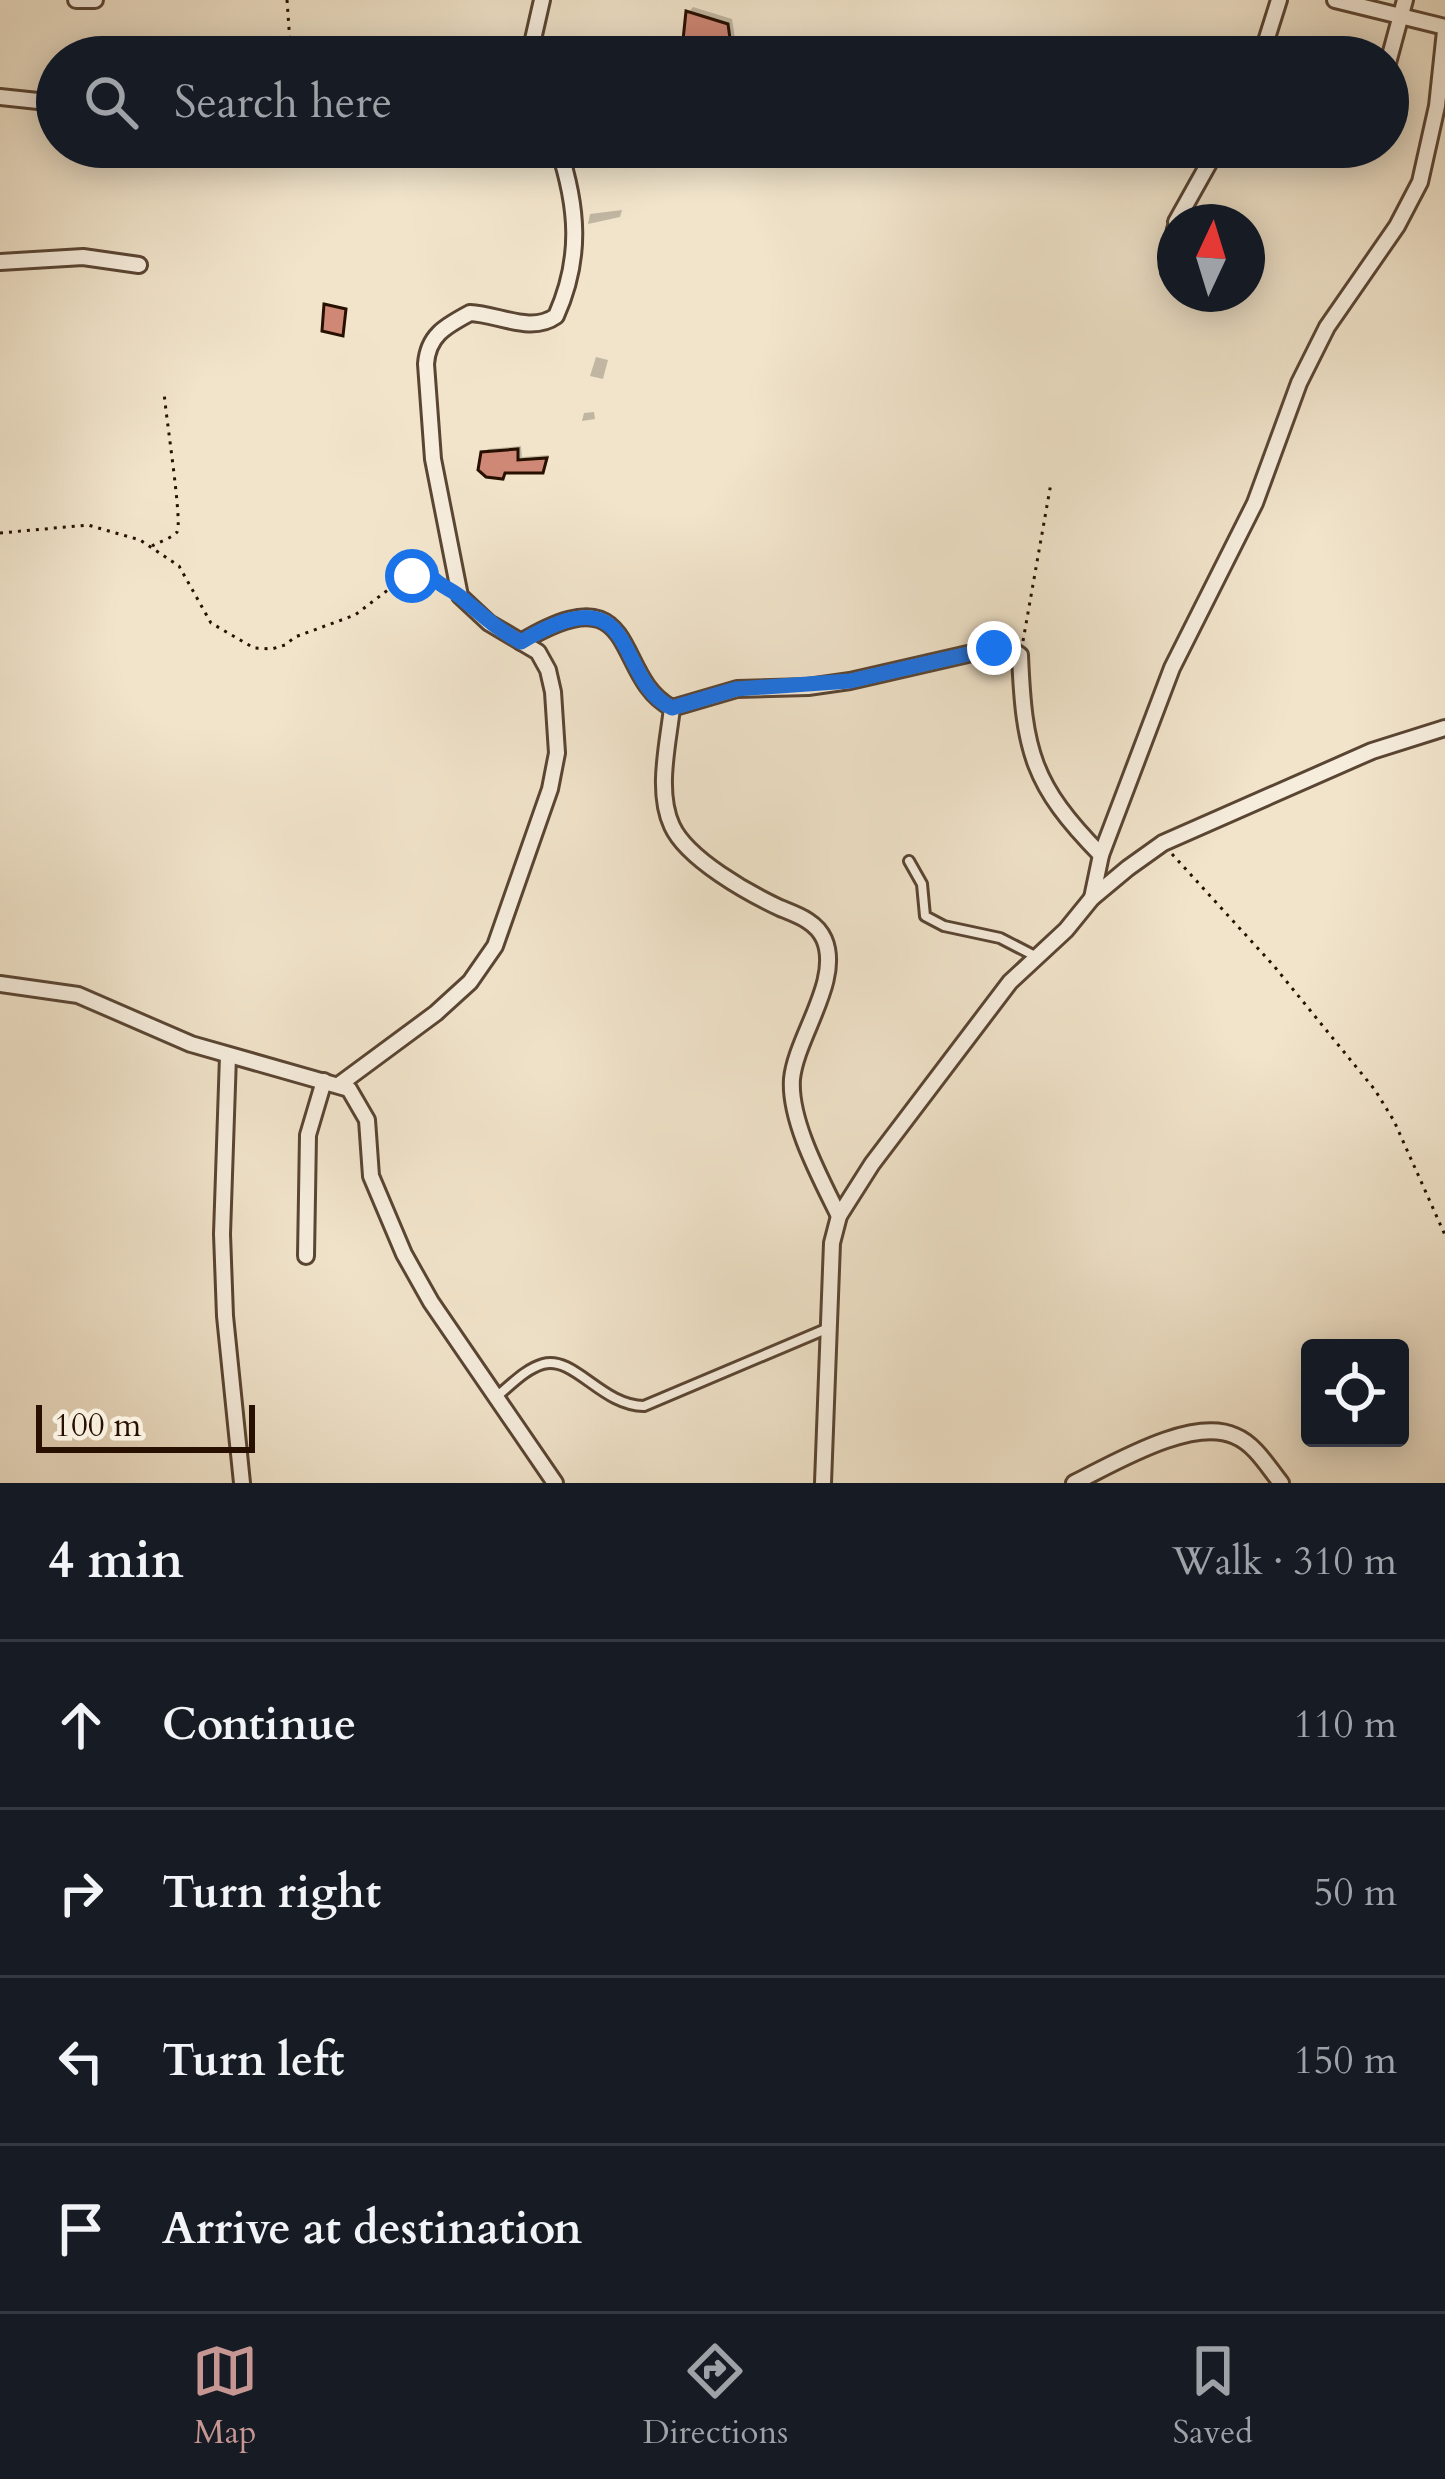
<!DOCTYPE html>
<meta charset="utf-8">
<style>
:root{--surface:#171b24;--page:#20242c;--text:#f1f3f6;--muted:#9ea1a6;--line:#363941;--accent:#c59692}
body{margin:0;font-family:Cardo,serif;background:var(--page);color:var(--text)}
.controls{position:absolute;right:36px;bottom:36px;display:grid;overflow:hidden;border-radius:12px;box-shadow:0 6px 30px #0003}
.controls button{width:108px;height:108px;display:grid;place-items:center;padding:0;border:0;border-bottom:3px solid var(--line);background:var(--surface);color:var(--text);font:60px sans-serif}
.compass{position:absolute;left:1157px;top:204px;width:108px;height:108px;border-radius:50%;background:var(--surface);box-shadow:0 6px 30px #0003;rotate:4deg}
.scale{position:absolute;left:36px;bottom:30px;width:219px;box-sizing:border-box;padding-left:12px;border:6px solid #271000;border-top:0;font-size:33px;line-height:42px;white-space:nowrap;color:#271000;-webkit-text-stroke:9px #f6eddd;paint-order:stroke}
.stop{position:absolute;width:36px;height:36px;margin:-27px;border:9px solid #1a73e8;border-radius:50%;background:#fff}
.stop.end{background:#1a73e8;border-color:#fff;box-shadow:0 3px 12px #0008}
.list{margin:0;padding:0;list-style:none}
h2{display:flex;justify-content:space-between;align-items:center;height:156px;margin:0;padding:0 48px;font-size:51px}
h2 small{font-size:39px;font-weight:400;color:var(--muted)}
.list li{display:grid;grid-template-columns:78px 1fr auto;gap:36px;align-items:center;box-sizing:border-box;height:168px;padding:0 48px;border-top:3px solid var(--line)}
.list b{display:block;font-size:45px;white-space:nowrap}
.list em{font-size:39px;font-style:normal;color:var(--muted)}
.icon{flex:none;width:66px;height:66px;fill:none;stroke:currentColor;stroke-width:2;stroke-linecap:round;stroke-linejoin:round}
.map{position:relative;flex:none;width:1445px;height:1483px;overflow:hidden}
.search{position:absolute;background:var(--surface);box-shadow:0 6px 30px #0003;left:36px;right:36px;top:36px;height:132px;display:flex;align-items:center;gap:30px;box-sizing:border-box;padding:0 42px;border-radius:66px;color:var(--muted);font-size:45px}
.sheet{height:828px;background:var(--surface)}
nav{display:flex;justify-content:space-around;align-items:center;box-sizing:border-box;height:168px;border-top:3px solid var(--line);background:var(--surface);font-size:33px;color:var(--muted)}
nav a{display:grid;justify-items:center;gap:6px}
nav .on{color:var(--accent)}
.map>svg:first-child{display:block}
.shadow{fill:#0003}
.building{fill:#cf8776;stroke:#271000;stroke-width:3}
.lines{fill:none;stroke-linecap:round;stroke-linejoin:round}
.lane-casing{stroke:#5a4533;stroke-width:14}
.street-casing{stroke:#5a4533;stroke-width:20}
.path{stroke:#271000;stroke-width:3;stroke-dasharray:3 6;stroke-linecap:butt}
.lane{stroke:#f6eddd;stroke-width:8}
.street{stroke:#f6eddd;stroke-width:14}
.route{stroke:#1a73e8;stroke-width:15}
</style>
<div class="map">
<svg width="1445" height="1483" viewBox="0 0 1445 1483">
<rect width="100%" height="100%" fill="#f1e4cb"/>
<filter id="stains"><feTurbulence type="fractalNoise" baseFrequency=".00167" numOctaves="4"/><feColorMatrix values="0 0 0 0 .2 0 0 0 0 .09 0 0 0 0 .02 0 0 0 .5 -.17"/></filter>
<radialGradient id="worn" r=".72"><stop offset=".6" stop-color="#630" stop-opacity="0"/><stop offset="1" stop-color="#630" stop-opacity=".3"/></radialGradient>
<g class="shadow">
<polygon points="693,7 732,19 735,38 730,43 689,12"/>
<polygon points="622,210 620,217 588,224 590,214"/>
<polygon points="596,357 608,360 603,379 590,376"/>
<polygon points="594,412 595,419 582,421 584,413"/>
<polygon points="521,446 522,457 549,455 546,465 542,470 484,453 488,449"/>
</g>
<g class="building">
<polygon points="686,11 728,24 731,46 683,40"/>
<polygon points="324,304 346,309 343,336 322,331"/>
<polygon points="518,449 518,460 547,458 543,473 505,473 503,479 486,477 478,470 481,452"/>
</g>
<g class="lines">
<defs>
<g id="lane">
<polyline points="909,861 922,884 925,916 944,926 1000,938 1035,956"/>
<path d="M496,1397c14,-11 29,-28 47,-33 31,-9 59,42 101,42l182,-77"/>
</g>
<g id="street">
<polyline points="76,0 95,0"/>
<polyline points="1335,0 1445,27"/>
<polyline points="529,57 542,0"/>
<polyline points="1261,57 1279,0"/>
<polyline points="1388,63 1405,0"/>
<polyline points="0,97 57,103"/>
<polyline points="1176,222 1218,147"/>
<polyline points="0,262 83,257 139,265"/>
<polyline points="1169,272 1175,229"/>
<path d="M521,642c122,-73 90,35 151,66l65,-19 71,-2 42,-6 144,-33 17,1 9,6c4,96 12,130 81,200"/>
<path d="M672,708c-4,36 -16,84 0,118 15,33 76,67 108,82 17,7 36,13 44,31 18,41 -28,98 -32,140 -3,42 29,100 47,137"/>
<polyline points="1092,898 1101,855 1172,668 1255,503 1299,383 1327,327 1397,226 1420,182 1437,106 1445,31"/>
<polyline points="0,984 78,995 191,1044 349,1089 367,1120 371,1176 404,1254 431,1302 555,1483"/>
<polyline points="228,1056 222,1234 225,1316 242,1483"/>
<path d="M340,1084l96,-71 34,-31 25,-36 55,-157 7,-36 -4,-61 -5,-22 -10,-18 -49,-29 -29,-27 -27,-137 -7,-95c2,-29 20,-38 44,-51 28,1 61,21 86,3 26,-58 22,-109 2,-169"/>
<polyline points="306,1256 308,1135 324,1081"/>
<polyline points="823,1483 832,1243 839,1216 872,1164 1010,982 1066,930 1092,898 1128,868 1163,843 1372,751 1445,728"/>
<path d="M1074,1483c39,-19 118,-67 161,-47 20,8 33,31 46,47"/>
</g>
</defs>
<use href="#lane" class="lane-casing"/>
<use href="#street" class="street-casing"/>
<g class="path">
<polyline points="287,0 291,57"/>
<polyline points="0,533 88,525 140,540 179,566 211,623 254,648 272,649 285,645 295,637 355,615 397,583 412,576 430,575 442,588"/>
<path d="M152,546c7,-4 20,-8 25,-14 6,-8 -12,-120 -13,-141"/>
<polyline points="1023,641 1051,483"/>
<polyline points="1172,854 1274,966 1375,1090 1394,1121 1445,1235"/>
</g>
<use href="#lane" class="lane"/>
<use href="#street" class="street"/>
</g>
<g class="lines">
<path class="route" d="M412,576l18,-1c10,12 22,14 33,24 19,16 35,31 58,43 122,-73 91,37 151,66l64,-19 114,-8 144,-33"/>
</g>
<rect width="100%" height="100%" filter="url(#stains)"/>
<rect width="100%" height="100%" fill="url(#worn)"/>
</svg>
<div class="controls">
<button><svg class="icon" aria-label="locate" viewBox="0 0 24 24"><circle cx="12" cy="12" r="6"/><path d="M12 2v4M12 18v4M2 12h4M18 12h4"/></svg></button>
</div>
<svg class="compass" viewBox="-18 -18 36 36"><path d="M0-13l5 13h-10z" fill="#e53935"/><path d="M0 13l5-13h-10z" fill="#9ea1a6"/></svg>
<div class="scale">100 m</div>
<div class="stop" style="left:412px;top:576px"></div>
<div class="stop end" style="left:994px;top:648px"></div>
<div class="search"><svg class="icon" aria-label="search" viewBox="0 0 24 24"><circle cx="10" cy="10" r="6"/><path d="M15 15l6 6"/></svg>Search here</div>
</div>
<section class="sheet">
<h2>4 min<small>Walk · 310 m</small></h2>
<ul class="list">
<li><svg class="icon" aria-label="ahead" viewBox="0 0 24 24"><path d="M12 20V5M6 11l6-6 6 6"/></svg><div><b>Continue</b></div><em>110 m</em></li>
<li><svg class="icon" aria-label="right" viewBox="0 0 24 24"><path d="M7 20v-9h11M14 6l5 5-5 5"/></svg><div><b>Turn right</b></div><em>50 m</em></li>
<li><svg class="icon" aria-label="left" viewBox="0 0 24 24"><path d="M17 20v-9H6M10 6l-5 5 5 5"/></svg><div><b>Turn left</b></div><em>150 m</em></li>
<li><svg class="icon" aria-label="arrive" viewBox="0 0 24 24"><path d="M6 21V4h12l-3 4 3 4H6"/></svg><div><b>Arrive at destination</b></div></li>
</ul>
</section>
<nav>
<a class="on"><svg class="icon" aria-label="map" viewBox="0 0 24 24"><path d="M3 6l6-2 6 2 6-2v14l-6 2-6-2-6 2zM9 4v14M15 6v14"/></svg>Map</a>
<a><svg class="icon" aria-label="directions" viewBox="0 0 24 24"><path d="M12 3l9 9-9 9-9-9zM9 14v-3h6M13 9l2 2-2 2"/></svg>Directions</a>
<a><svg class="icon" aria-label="saved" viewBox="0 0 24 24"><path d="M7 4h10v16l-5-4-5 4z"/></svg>Saved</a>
</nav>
